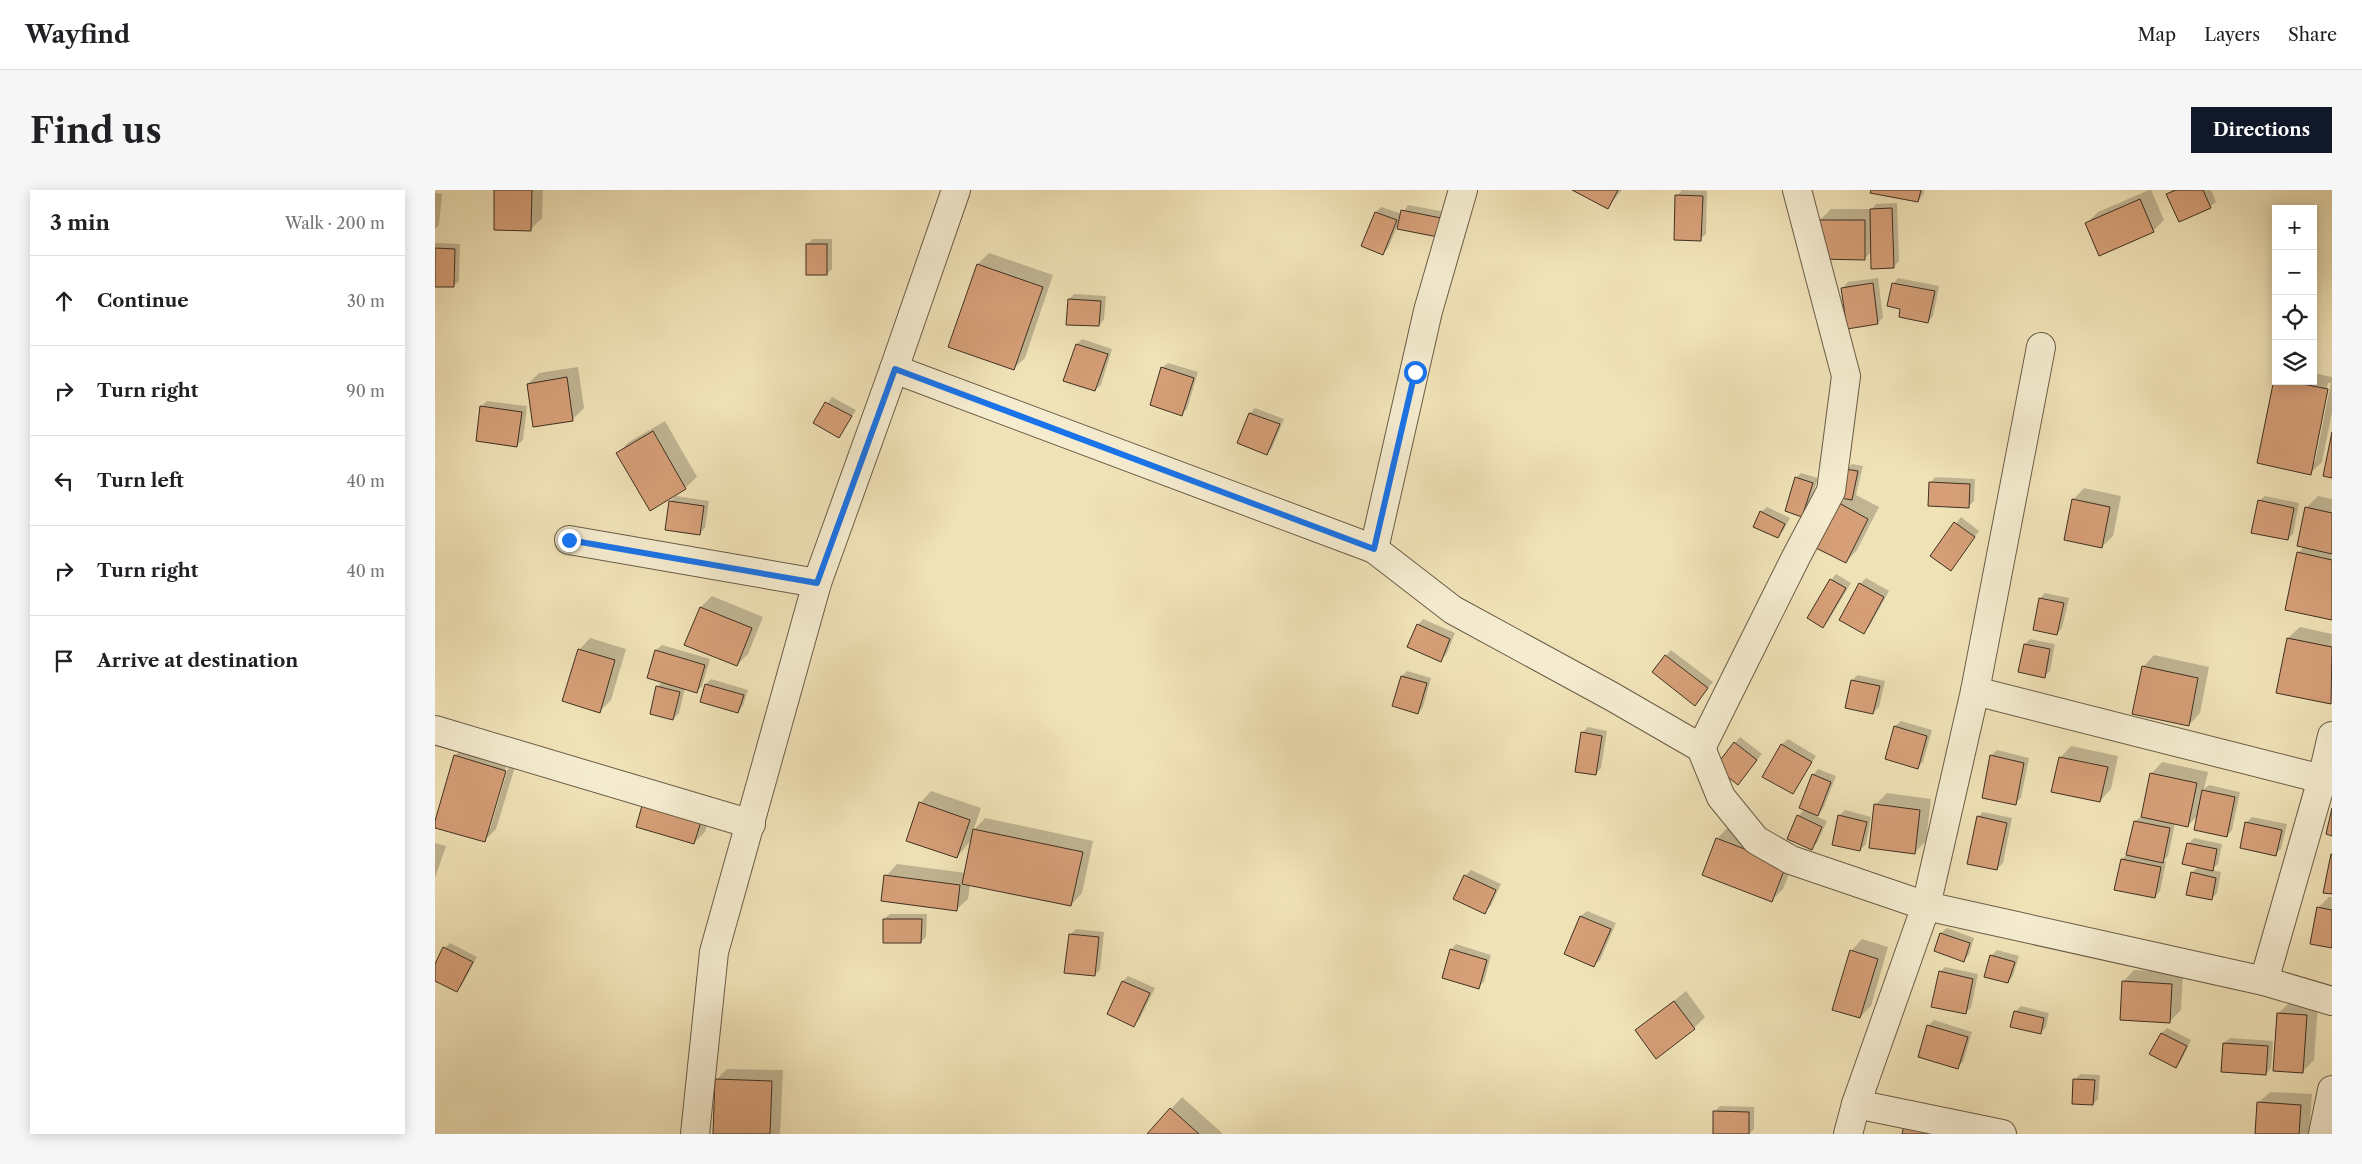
<!DOCTYPE html>
<meta charset="utf-8">
<style>
:root{--surface:#fff;--page:#f6f6f6;--text:#202124;--muted:#757577;--line:#e0e0e0;--accent:#111827}
body{margin:0;font-family:"Libre Caslon Text",serif;background:var(--page);color:var(--text)}
.controls{position:absolute;right:15px;top:15px;display:grid;overflow:hidden;border-radius:0px;box-shadow:0 2px 12px #0003}
.controls button{width:45px;height:45px;display:grid;place-items:center;padding:0;border:0;border-bottom:1px solid var(--line);background:var(--surface);color:var(--text);font:25px sans-serif}
.stop{position:absolute;width:15px;height:15px;margin:-11px;border:4px solid #1a73e8;border-radius:50%;background:#fff}
.stop.end{background:#1a73e8;border-color:#fff;box-shadow:0 1px 5px #0008}
.list{margin:0;padding:0;list-style:none}
h2{display:flex;justify-content:space-between;align-items:center;height:65px;margin:0;padding:0 20px;font-size:21px}
h2 small{font-size:16px;font-weight:400;color:var(--muted)}
.list li{display:grid;grid-template-columns:32px 1fr auto;gap:15px;align-items:center;box-sizing:border-box;height:90px;padding:0 20px;border-top:1px solid var(--line)}
.list b{display:block;font-size:19px;white-space:nowrap}
.list em{font-size:16px;font-style:normal;color:var(--muted)}
.icon{flex:none;width:28px;height:28px;fill:none;stroke:currentColor;stroke-width:2;stroke-linecap:round;stroke-linejoin:round}
.map{position:relative;flex:none;width:1897px;height:944px;overflow:hidden;border-radius:0px}
header{display:flex;align-items:center;gap:30px;box-sizing:border-box;height:70px;padding:0 25px;background:var(--surface);border-bottom:1px solid var(--line)}
header strong{font-size:24px}
nav{display:flex;gap:28px;margin-inline-start:auto;font-size:18px}
.intro{display:flex;align-items:center;justify-content:space-between;box-sizing:border-box;height:120px;padding:0 30px}
h1{margin:0;font-size:35px}
.button{padding:12px 22px;border-radius:0px;background:var(--accent);color:#fff;font-size:18px;font-weight:700}
main{display:flex;gap:30px;padding:0 30px}
aside{flex:1;background:var(--surface);border-radius:0px;box-shadow:0 2px 12px #0003}
.map>svg:first-child{display:block}
.shadow{fill:#0003;fill-rule:evenodd}
.building{fill:#d69f78;stroke:#3e3021}
.lines{fill:none;stroke-linecap:round;stroke-linejoin:round}
.minor-casing{stroke:#6a5c46;stroke-width:30}
.minor{stroke:#f5ecd0;stroke-width:28}
.route{stroke:#1a73e8;stroke-width:6}
</style>
<header>
<strong>Wayfind</strong>
<nav><a>Map</a><a>Layers</a><a>Share</a></nav>
</header>
<div class="intro"><h1>Find us</h1><a class="button">Directions</a></div>
<main>
<aside>
<h2>3 min<small>Walk · 200 m</small></h2>
<ul class="list">
<li><svg class="icon" aria-label="ahead" viewBox="0 0 24 24"><path d="M12 20V5M6 11l6-6 6 6"/></svg><div><b>Continue</b></div><em>30 m</em></li>
<li><svg class="icon" aria-label="right" viewBox="0 0 24 24"><path d="M7 20v-9h11M14 6l5 5-5 5"/></svg><div><b>Turn right</b></div><em>90 m</em></li>
<li><svg class="icon" aria-label="left" viewBox="0 0 24 24"><path d="M17 20v-9H6M10 6l-5 5 5 5"/></svg><div><b>Turn left</b></div><em>40 m</em></li>
<li><svg class="icon" aria-label="right" viewBox="0 0 24 24"><path d="M7 20v-9h11M14 6l5 5-5 5"/></svg><div><b>Turn right</b></div><em>40 m</em></li>
<li><svg class="icon" aria-label="arrive" viewBox="0 0 24 24"><path d="M6 21V4h12l-3 4 3 4H6"/></svg><div><b>Arrive at destination</b></div></li>
</ul>
</aside>
<div class="map">
<svg width="1897" height="944" viewBox="0 0 1897 944">
<rect width="100%" height="100%" fill="#f0e2b7"/>
<filter id="stains"><feTurbulence type="fractalNoise" baseFrequency=".004" numOctaves="4"/><feColorMatrix values="0 0 0 0 .2 0 0 0 0 .09 0 0 0 0 .02 0 0 0 .5 -.17"/></filter>
<radialGradient id="worn" r=".72"><stop offset=".6" stop-color="#630" stop-opacity="0"/><stop offset="1" stop-color="#630" stop-opacity=".3"/></radialGradient>
<g class="shadow">
<polygon points="61,0 108,0 107,28 96,39"/>
<polygon points="1139,0 1187,0 1172,18"/>
<polygon points="1247,0 1272,1 1271,44 1265,49 1242,6"/>
<polygon points="1437,0 1489,0 1488,5 1483,11"/>
<polygon points="1714,0 1716,0 1729,30 1718,41 1651,34 1663,22"/>
<polygon points="1737,0 1776,0 1781,12 1775,17 1733,4"/>
<polygon points="0,3 7,4 4,35 0,39"/>
<polygon points="1462,13 1464,71 1458,77 1437,61 1430,68 1385,30 1396,19 1437,19 1441,14"/>
<polygon points="973,15 1011,22 1008,40 964,32 953,58 948,64 941,22 946,17 967,24"/>
<polygon points="378,49 397,49 397,79 392,84 372,54"/>
<polygon points="0,53 25,54 24,91 18,96 0,96"/>
<polygon points="554,63 618,85 590,168 578,179 543,74"/>
<polygon points="1443,88 1448,127 1443,133 1408,98 1413,92"/>
<polygon points="1463,88 1504,96 1498,126 1493,132 1467,118 1458,94"/>
<polygon points="639,104 671,106 669,129 664,135 634,109"/>
<polygon points="647,149 677,159 666,195 660,200 642,154"/>
<polygon points="733,173 763,182 752,219 747,224 727,178"/>
<polygon points="143,177 149,218 137,230 93,194 104,183"/>
<path d="M1878,183l19,4v35l-10,50 -12,11 -52,-11 17,-83 1,2h37zM1893,193h3l-16,79h-3z"/>
<polygon points="397,207 421,220 404,246 380,233"/>
<polygon points="52,211 92,216 88,250 82,255 46,217"/>
<polygon points="820,218 849,229 837,258 832,264 804,253 815,223"/>
<polygon points="230,231 262,287 250,298 183,263 194,252"/>
<polygon points="1417,274 1428,276 1421,305 1444,317 1422,360 1411,372 1405,314 1411,308 1411,280"/>
<polygon points="1366,283 1383,288 1373,320 1367,325 1361,288"/>
<polygon points="1500,287 1540,289 1539,311 1533,317 1495,293"/>
<polygon points="1649,298 1686,306 1678,346 1667,357 1638,310"/>
<polygon points="241,306 274,311 270,338 265,343 235,311"/>
<polygon points="1830,306 1864,313 1858,344 1852,349 1824,311"/>
<polygon points="1883,306 1897,309 1897,429 1863,363 1869,357 1871,318"/>
<polygon points="1332,317 1355,328 1348,341 1343,347 1326,322"/>
<polygon points="1526,327 1544,341 1516,380 1497,366"/>
<polygon points="1401,384 1416,393 1393,431 1388,436 1396,390"/>
<polygon points="1431,388 1454,401 1434,437 1428,442 1425,394"/>
<polygon points="1610,403 1634,408 1627,438 1622,444 1605,408"/>
<polygon points="277,406 328,427 313,464 302,475 266,417"/>
<polygon points="988,429 1020,443 1011,465 1005,471 983,435"/>
<polygon points="1865,437 1897,444 1896,513 1853,448"/>
<polygon points="155,448 191,459 176,510 165,521 144,460"/>
<polygon points="1595,449 1620,454 1615,481 1609,487 1590,454"/>
<polygon points="227,455 275,469 267,496 262,501 250,498 244,523 238,529 222,497 228,491 221,460"/>
<polygon points="1236,460 1278,492 1265,508 1231,466"/>
<polygon points="1719,465 1774,477 1765,523 1754,535 1708,477"/>
<polygon points="972,481 996,488 988,517 983,523 967,486"/>
<polygon points="1423,485 1450,491 1444,517 1438,523 1412,517 1417,490"/>
<polygon points="276,489 313,500 308,516 302,522 266,511 271,494"/>
<polygon points="1466,531 1497,540 1488,572 1483,577 1451,568 1460,536"/>
<polygon points="1153,537 1172,541 1166,578 1161,584 1147,543"/>
<polygon points="1305,547 1327,564 1303,593 1300,553"/>
<polygon points="1353,549 1381,566 1357,603 1329,586 1347,554"/>
<path d="M31,554l51,16 -21,69 -12,12 -49,-15 20,-70zM72,574l2,1 -19,64h-3z"/>
<polygon points="1636,556 1683,566 1676,599 1665,611 1625,568"/>
<polygon points="1562,560 1594,568 1586,608 1580,613 1556,566"/>
<polygon points="1727,572 1773,582 1769,599 1774,595 1805,602 1797,640 1792,646 1763,625 1753,636 1740,633 1733,666 1728,671 1731,672 1725,701 1720,707 1681,699 1687,669 1693,664 1700,631 1707,626 1716,584"/>
<polygon points="1383,579 1401,586 1388,619 1381,626 1392,631 1382,653 1376,659 1363,626 1370,619 1378,585"/>
<polygon points="496,601 546,618 538,641 550,628 658,651 647,703 636,715 535,694 533,709 521,720 451,686 462,674 531,683 537,649 522,667 485,613"/>
<polygon points="1452,603 1496,609 1491,651 1479,663 1440,615"/>
<polygon points="279,611 270,642 259,653 203,636"/>
<polygon points="1410,620 1436,627 1431,654 1425,660 1404,626"/>
<polygon points="1548,622 1577,628 1568,673 1562,679 1543,627"/>
<polygon points="1817,627 1852,634 1846,659 1840,664 1811,633"/>
<polygon points="1293,637 1362,664 1348,699 1337,710 1282,649"/>
<polygon points="1759,648 1787,654 1783,674 1776,680 1786,682 1782,703 1776,709 1757,683 1764,676 1753,654"/>
<polygon points="0,653 11,656 0,688"/>
<polygon points="1036,680 1066,694 1055,717 1050,722 1030,686"/>
<polygon points="1894,707 1897,707 1897,757 1883,718"/>
<polygon points="1152,721 1181,733 1165,770 1159,775 1131,763 1146,726"/>
<polygon points="455,724 492,724 491,747 486,752 449,729"/>
<polygon points="1512,738 1539,748 1534,765 1528,770 1500,760 1506,743"/>
<polygon points="641,739 669,742 665,780 659,785 635,745"/>
<polygon points="1427,749 1453,757 1436,816 1425,827 1416,761"/>
<polygon points="15,753 42,767 27,795 22,801 0,790 0,777 10,758"/>
<polygon points="1021,754 1056,765 1049,792 1043,797 1016,760"/>
<polygon points="1562,760 1584,766 1578,786 1573,792 1556,766"/>
<polygon points="1510,777 1543,784 1536,818 1530,823 1505,782"/>
<polygon points="1699,780 1748,783 1746,820 1734,832 1688,792"/>
<polygon points="693,786 720,798 704,830 699,835 673,823 688,791"/>
<polygon points="1251,801 1270,827 1259,838 1202,841"/>
<polygon points="1854,813 1883,814 1879,870 1868,881 1843,824"/>
<polygon points="1586,816 1614,823 1611,837 1605,843 1580,822"/>
<polygon points="1499,830 1537,842 1528,872 1523,877 1493,836"/>
<polygon points="1732,838 1756,850 1746,871 1741,877 1716,864 1727,843"/>
<polygon points="1795,848 1838,851 1836,878 1831,884 1789,853"/>
<polygon points="292,879 348,880 345,944 279,944 281,890"/>
<polygon points="1645,884 1665,885 1663,909 1658,914 1640,890"/>
<polygon points="1835,902 1877,904 1874,944 1822,944 1823,913"/>
<polygon points="747,907 788,944 714,944"/>
<polygon points="1285,916 1319,917 1319,939 1314,944 1279,944 1279,922"/>
</g>
<g class="building">
<polygon points="59,0 97,0 96,41 59,40"/>
<polygon points="1137,0 1183,0 1173,19"/>
<polygon points="1436,0 1486,0 1483,12 1435,3"/>
<polygon points="1741,0 1768,0 1776,18 1744,32 1731,4"/>
<polygon points="1240,5 1268,6 1266,51 1239,50"/>
<polygon points="1705,9 1719,42 1664,66 1650,33"/>
<polygon points="1457,18 1459,78 1436,79 1435,19"/>
<polygon points="966,20 1006,28 1003,47 962,39"/>
<polygon points="940,22 962,30 948,65 926,56"/>
<polygon points="1383,30 1430,30 1430,70 1383,69"/>
<rect x="371" y="54" width="21" height="31"/>
<polygon points="0,58 20,59 19,97 0,97"/>
<polygon points="542,74 608,97 579,180 513,157"/>
<polygon points="1438,93 1443,134 1412,139 1406,98"/>
<polygon points="1457,93 1500,101 1493,133 1464,127 1465,119 1452,116"/>
<polygon points="633,109 666,111 664,136 631,135"/>
<polygon points="641,154 673,164 660,201 628,191"/>
<polygon points="726,177 759,188 747,226 715,215"/>
<polygon points="132,187 138,231 98,237 92,194"/>
<polygon points="1839,189 1841,191 1852,191 1893,199 1876,285 1822,273"/>
<polygon points="390,212 417,226 404,248 378,233"/>
<polygon points="45,216 87,222 82,257 41,251"/>
<polygon points="814,223 845,234 832,265 802,253"/>
<polygon points="218,241 251,299 215,321 181,263"/>
<polygon points="1897,242 1897,288 1888,286"/>
<polygon points="1410,279 1423,281 1417,310 1405,308"/>
<polygon points="1360,287 1378,293 1367,327 1350,321"/>
<polygon points="1494,292 1535,294 1534,318 1493,316"/>
<polygon points="1637,309 1675,317 1667,358 1629,350"/>
<polygon points="1823,310 1859,318 1853,350 1816,343"/>
<polygon points="234,311 269,316 265,345 230,340"/>
<polygon points="1404,313 1433,329 1411,373 1381,358"/>
<polygon points="1870,317 1897,323 1897,364 1862,356"/>
<polygon points="1325,321 1350,334 1343,348 1318,337"/>
<polygon points="1519,332 1540,347 1516,381 1495,366"/>
<polygon points="1862,362 1897,370 1897,430 1850,420"/>
<polygon points="1395,389 1411,398 1388,438 1372,428"/>
<polygon points="1424,393 1449,407 1429,444 1404,430"/>
<polygon points="1604,408 1629,413 1622,445 1598,440"/>
<polygon points="265,417 317,438 302,476 249,455"/>
<polygon points="982,434 1015,449 1006,472 972,457"/>
<polygon points="1852,448 1897,457 1896,514 1841,503"/>
<polygon points="1589,454 1615,459 1610,488 1583,482"/>
<polygon points="143,459 180,470 165,523 127,511"/>
<polygon points="220,460 270,475 262,503 212,488"/>
<polygon points="1230,465 1273,498 1260,516 1217,482"/>
<polygon points="1707,476 1763,488 1754,536 1697,524"/>
<polygon points="966,486 992,493 983,524 957,516"/>
<polygon points="1416,490 1445,496 1438,524 1410,518"/>
<polygon points="270,494 309,505 303,523 265,512"/>
<polygon points="221,496 245,502 238,530 215,524"/>
<polygon points="1459,536 1492,546 1483,579 1450,569"/>
<polygon points="1146,542 1167,546 1161,585 1140,582"/>
<polygon points="1299,552 1322,570 1303,595 1280,577"/>
<polygon points="1346,554 1377,572 1358,604 1327,587"/>
<polygon points="19,565 71,581 50,652 0,638 0,631"/>
<polygon points="1555,565 1589,573 1581,615 1547,608"/>
<polygon points="1624,567 1673,577 1665,612 1616,602"/>
<polygon points="1715,583 1762,593 1753,637 1706,627"/>
<polygon points="1377,584 1396,592 1383,626 1364,618"/>
<polygon points="1767,600 1800,607 1792,647 1759,640"/>
<polygon points="210,605 269,622 259,654 201,637"/>
<polygon points="484,612 535,630 522,668 471,651"/>
<polygon points="1439,614 1485,620 1480,664 1434,658"/>
<polygon points="1897,618 1897,646 1891,644"/>
<polygon points="1362,625 1387,637 1377,660 1352,649"/>
<polygon points="1403,625 1432,632 1425,661 1397,655"/>
<polygon points="1542,626 1572,633 1562,680 1532,674"/>
<polygon points="1699,631 1735,638 1728,673 1691,665"/>
<polygon points="1810,632 1847,640 1841,666 1805,658"/>
<polygon points="538,639 648,662 636,716 527,694"/>
<polygon points="1281,648 1351,675 1337,712 1267,685"/>
<polygon points="1752,653 1782,659 1778,681 1747,674"/>
<polygon points="1896,664 1897,664 1897,704 1888,703"/>
<polygon points="1686,669 1726,677 1720,708 1679,700"/>
<polygon points="1756,682 1781,688 1777,710 1751,705"/>
<polygon points="449,685 525,695 522,721 446,711"/>
<polygon points="1029,685 1061,700 1050,724 1018,709"/>
<polygon points="1882,717 1897,720 1897,758 1875,754"/>
<polygon points="1145,726 1176,739 1159,777 1129,764"/>
<polygon points="448,729 487,729 486,753 448,753"/>
<polygon points="1505,743 1535,753 1529,772 1499,761"/>
<polygon points="634,744 664,747 660,786 629,783"/>
<polygon points="8,757 38,772 22,802 0,791 0,774"/>
<polygon points="1015,759 1052,770 1044,799 1007,788"/>
<polygon points="1415,760 1443,769 1425,828 1397,820"/>
<polygon points="1555,765 1580,772 1573,793 1549,787"/>
<polygon points="1504,781 1538,789 1531,824 1496,817"/>
<polygon points="687,791 715,803 699,837 672,824"/>
<polygon points="1687,791 1737,794 1735,833 1685,830"/>
<polygon points="1239,811 1260,839 1221,869 1200,840"/>
<polygon points="1579,821 1609,828 1606,844 1575,837"/>
<polygon points="1842,823 1872,825 1868,883 1838,881"/>
<polygon points="1492,835 1533,847 1523,879 1483,867"/>
<polygon points="1726,843 1752,856 1741,878 1714,864"/>
<polygon points="1788,853 1833,856 1831,885 1786,882"/>
<polygon points="280,889 337,891 335,944 278,944"/>
<polygon points="1638,889 1660,890 1658,915 1637,914"/>
<polygon points="1822,912 1866,915 1864,944 1820,944"/>
<polygon points="735,918 764,944 712,944"/>
<polygon points="1278,921 1314,922 1314,944 1278,944"/>
<polygon points="1469,935 1505,944 1467,944"/>
</g>
<g class="lines">
<defs>
<g id="minor">
<polyline points="1028,0 993,121 939,359 1018,420 1176,506 1266,558 1286,607 1321,650 1356,670 1491,716 1829,791 1897,811"/>
<polyline points="459,179 939,359"/>
<polyline points="134,350 382,393"/>
<polyline points="1540,501 1887,589"/>
<polyline points="0,540 316,634"/>
<polyline points="1266,558 1361,367 1396,301 1411,186 1362,0"/>
<polyline points="1829,791 1887,589 1897,546"/>
<polyline points="1421,914 1567,944"/>
<polyline points="260,944 279,762 382,393 459,179 521,0"/>
<polyline points="1413,944 1421,914 1491,716 1540,501 1606,157"/>
<polyline points="1888,944 1897,900"/>
</g>
</defs>
<use href="#minor" class="minor-casing"/>
<use href="#minor" class="minor"/>
</g>
<g class="lines">
<polyline class="route" points="134,350 382,393 460,179 939,359 980,182"/>
</g>
<rect width="100%" height="100%" filter="url(#stains)"/>
<rect width="100%" height="100%" fill="url(#worn)"/>
</svg>
<div class="controls">
<button>+</button>
<button>−</button>
<button><svg class="icon" aria-label="locate" viewBox="0 0 24 24"><circle cx="12" cy="12" r="6"/><path d="M12 2v4M12 18v4M2 12h4M18 12h4"/></svg></button>
<button><svg class="icon" aria-label="layers" viewBox="0 0 24 24"><path d="M12 4l9 5-9 5-9-5zM3 14l9 5 9-5"/></svg></button>
</div>
<div class="stop" style="left:980px;top:182px"></div>
<div class="stop end" style="left:134px;top:350px"></div>
</div>
</main>
